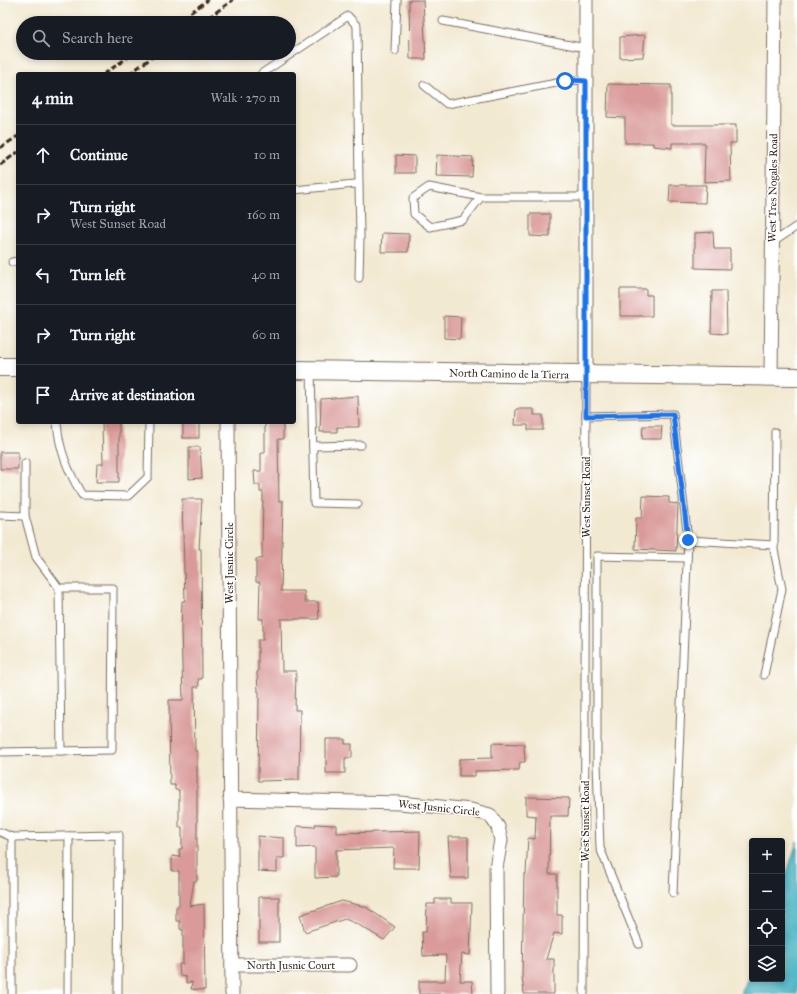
<!DOCTYPE html>
<meta charset="utf-8">
<style>
:root{--surface:#171b24;--page:#242831;--text:#f1f3f6;--muted:#9ea1a6;--line:#363941}
body{margin:0;font-family:"IM FELL Great Primer",serif;background:var(--page);color:var(--text)}
.controls{position:absolute;right:12px;bottom:12px;display:grid;overflow:hidden;border-radius:4px;box-shadow:0 2px 6px #0003}
.controls button{width:36px;height:36px;display:grid;place-items:center;padding:0;border:0;border-bottom:1px solid var(--line);background:var(--surface);color:var(--text);font:20px sans-serif}
.stop{position:absolute;width:12px;height:12px;margin:-9px;border:3px solid #1a73e8;border-radius:50%;background:#fff}
.stop.end{background:#1a73e8;border-color:#fff;box-shadow:0 1px 4px #0008}
.list{margin:0;padding:0;list-style:none}
h2{display:flex;justify-content:space-between;align-items:center;height:52px;margin:0;padding:0 16px;font-size:17px}
h2 small{font-size:13px;font-weight:400;color:var(--muted)}
.list li{display:grid;grid-template-columns:26px 1fr auto;gap:12px;align-items:center;box-sizing:border-box;height:60px;padding:0 16px;border-top:1px solid var(--line)}
.list b{display:block;font-size:15px;white-space:nowrap}
.list p{margin:0;font-size:13px;white-space:nowrap;color:var(--muted)}
.list em{font-size:13px;font-style:normal;color:var(--muted)}
.icon{flex:none;width:22px;height:22px;fill:none;stroke:currentColor;stroke-width:2;stroke-linecap:round;stroke-linejoin:round}
.map{position:relative;flex:none;width:797px;height:994px;overflow:hidden}
.search{position:absolute;background:var(--surface);box-shadow:0 2px 6px #0003;left:16px;top:16px;width:280px;height:44px;display:flex;align-items:center;gap:10px;box-sizing:border-box;padding:0 14px;border-radius:22px;color:var(--muted);font-size:15px}
.panel{position:absolute;background:var(--surface);box-shadow:0 2px 6px #0003;left:16px;top:72px;width:280px;height:352px;border-radius:4px}
.map>svg:first-child{display:block}
.water{fill:#41aebf;stroke:#3e6c6e}
.building{fill:#d99a99}
.lines{fill:none;stroke-linecap:round;stroke-linejoin:round}
.lane-casing{stroke:#7b6d5d;stroke-width:9}
.street-casing{stroke:#7b6d5d;stroke-width:15}
.secondary-casing{stroke:#7b6d5d;stroke-width:20}
.lane{stroke:#fff;stroke-width:7}
.street{stroke:#fff;stroke-width:13}
.secondary{stroke:#fff;stroke-width:18}
.rail{stroke:#3b2a1e;stroke-width:3;stroke-dasharray:6 3;stroke-linecap:butt}
.route{stroke:#1a73e8;stroke-width:5}
.labels{text-anchor:middle;dominant-baseline:central;stroke-width:3;stroke-linejoin:round;paint-order:stroke}
.street-label{font-size:11px;fill:#3b2a1e;stroke:#fff}
</style>
<div class="map">
<svg width="797" height="994" viewBox="0 0 797 994">
<rect width="100%" height="100%" fill="#fff"/>
<filter id="ink" filterUnits="userSpaceOnUse"><feTurbulence type="fractalNoise" baseFrequency=".025" numOctaves="2"/><feDisplacementMap in="SourceGraphic" scale="8" xChannelSelector="R" yChannelSelector="G"/><feConvolveMatrix kernelMatrix="1 2 1 2 8 2 1 2 1" color-interpolation-filters="sRGB"/></filter>
<filter id="wash" filterUnits="userSpaceOnUse"><feTurbulence type="fractalNoise" baseFrequency=".012" numOctaves="4" result="noise"/><feDisplacementMap in="SourceGraphic" scale="16" xChannelSelector="R" yChannelSelector="G"/><feGaussianBlur stdDeviation="0.9" result="paint"/><feColorMatrix in="noise" values="0 0 0 0 0 0 0 0 0 0 0 0 0 0 0 0 0 1.4 0 .05"/><feComposite in="paint" operator="in"/></filter>
<g filter="url(#wash)">
<rect width="100%" height="100%" fill="#f2e9d1"/>
<polygon class="water" points="797,841 797,994 741,994 752,968 752,979 782,979 782,888"/>
<g id="blocks">
<g class="building">
<polygon points="409,0 423,0 426,59 410,59"/>
<polygon points="645,35 643,57 620,58 620,37"/>
<polygon points="608,84 671,85 671,125 736,125 736,143 730,143 731,181 704,182 705,143 672,143 672,148 653,146 653,143 625,143 625,118 607,117"/>
<polygon points="396,155 415,156 415,173 396,173"/>
<polygon points="437,155 473,157 472,177 436,176"/>
<polygon points="670,185 706,185 705,203 669,202"/>
<polygon points="530,214 550,214 550,237 530,236"/>
<polygon points="713,232 714,249 730,249 730,269 695,268 695,233"/>
<polygon points="382,233 409,234 408,252 381,252"/>
<polygon points="620,289 646,289 646,295 652,295 652,316 620,316"/>
<polygon points="712,291 726,291 727,334 711,333"/>
<polygon points="444,316 461,317 460,339 444,338"/>
<polygon points="358,396 359,427 337,427 337,432 320,432 321,399"/>
<polygon points="516,409 534,409 534,415 543,415 543,430 528,430 528,425 515,425"/>
<polygon points="102,422 119,422 119,482 96,482 97,464 103,464"/>
<rect x="183" y="422" width="16" height="16"/>
<polygon points="265,422 283,422 283,439 278,439 279,501 283,501 281,591 304,591 305,602 318,602 319,619 281,619 282,671 296,671 295,710 300,710 299,780 258,781 259,692 258,692 257,672 258,672 258,640 263,640 263,619 259,619 260,582 256,582 256,559 262,559 263,492 260,492 260,485 255,485 254,471 261,471 261,453 265,453"/>
<polygon points="643,426 662,426 661,439 642,439"/>
<polygon points="189,447 200,447 202,478 189,479"/>
<rect x="0" y="452" width="18" height="17"/>
<polygon points="643,496 669,497 669,503 678,504 676,551 635,549 636,518 642,518"/>
<polygon points="182,499 202,499 199,549 201,549 202,679 198,679 199,687 194,687 195,751 197,751 197,881 194,881 190,906 204,904 205,990 191,989 192,982 186,983 186,977 180,976 179,964 183,964 183,930 180,929 180,921 176,921 176,907 179,906 179,871 172,871 172,856 180,857 179,849 182,849 182,827 179,827 179,790 175,790 175,785 170,785 169,700 183,700 181,629 182,601 185,601"/>
<polygon points="326,739 345,739 345,744 352,744 352,758 345,758 345,773 326,773"/>
<polygon points="492,743 524,744 525,762 520,762 519,770 475,771 475,776 459,776 459,759 492,758"/>
<polygon points="526,797 569,798 568,816 550,816 549,874 557,874 557,915 562,915 562,934 554,933 546,959 554,959 554,994 524,994 522,976 524,874 526,874 528,838 535,839 536,816 526,815"/>
<polygon points="315,824 336,825 336,833 420,831 419,868 393,868 394,848 336,850 336,877 315,878 315,847 297,848 297,826 315,827"/>
<polygon points="258,836 284,838 284,858 277,858 277,872 258,871"/>
<polygon points="448,837 468,837 468,878 451,878"/>
<rect x="259" y="897" width="20" height="45"/>
<polygon points="435,899 451,899 451,903 472,903 470,955 462,954 460,981 472,981 473,994 419,994 419,981 445,981 446,955 423,956 422,932 426,932 427,904 435,904"/>
<polygon points="342,901 366,907 395,927 384,940 357,924 345,919 305,932 300,915"/>
</g>
</g>
</g>
<g filter="url(#ink)">
<use href="#blocks" fill-opacity="0" stroke="#7b6d5d" stroke-width="1"/>
<g class="lines">
<defs>
<g id="lane">
<polyline points="443,21 586,48"/>
<polyline points="395,51 397,0"/>
<polyline points="261,74 348,16 357,26 359,185"/>
<polyline points="424,85 447,104 572,80 586,81"/>
<polyline points="294,190 355,184 359,185 360,236 359,278"/>
<polyline points="481,197 429,187 413,198 414,214 430,227 463,220 481,197 586,197"/>
<polyline points="772,243 797,226"/>
<polyline points="12,262 18,261"/>
<polyline points="311,371 314,503 358,504"/>
<polyline points="586,416 673,414 688,540 673,893"/>
<path d="M57,422c2,28 11,49 25,73l46,1 20,-19 1,-55"/>
<polyline points="313,446 361,445"/>
<polyline points="0,515 25,516 25,463"/>
<polyline points="688,540 774,545"/>
<polyline points="59,588 61,751"/>
<polyline points="764,675 782,589 774,550 775,432"/>
<polyline points="0,752 112,750 113,588 59,588 36,557 25,516"/>
<polyline points="0,832 12,837"/>
<polyline points="639,944 600,848 597,763 597,556 687,558"/>
<polyline points="12,994 12,837 119,835 118,994"/>
<polyline points="68,994 69,836"/>
<polyline points="584,994 586,375"/>
</g>
<g id="street">
<polyline points="586,375 586,0"/>
<polyline points="771,377 775,0"/>
<polyline points="228,422 232,994"/>
<polyline points="230,799 400,803 471,810 490,815 498,827 501,840 496,868 497,994"/>
<polyline points="232,965 350,965"/>
</g>
<g id="secondary">
<polyline points="0,367 18,367"/>
<polyline points="294,370 797,377"/>
</g>
</defs>
<use href="#lane" class="lane-casing"/>
<use href="#street" class="street-casing"/>
<use href="#secondary" class="secondary-casing"/>
<use href="#lane" class="lane"/>
<use href="#street" class="street"/>
<use href="#secondary" class="secondary"/>
<g class="rail">
<polyline points="176,23 208,0"/>
<polyline points="201,23 233,0"/>
<polyline points="104,74 134,53"/>
<polyline points="129,74 158,53"/>
<polyline points="0,148 18,136"/>
<polyline points="0,165 18,152"/>
</g>
</g>
</g>
<g class="lines" filter="url(#ink)">
<polyline class="route" points="565,81 572,80 586,81 586,416 673,414 688,540"/>
</g>
<g class="labels">
<g class="street-label">
<text transform="translate(773 188) rotate(-89)">West Tres Nogales Road</text>
<text transform="translate(509 374) rotate(1)">North Camino de la Tierra</text>
<text transform="translate(586 497) rotate(-90)">West Sunset Road</text>
<text transform="translate(229 563) rotate(-90)">West Jusnic Circle</text>
<text transform="translate(439 808) rotate(6)">West Jusnic Circle</text>
<text transform="translate(585 821) rotate(-90)">West Sunset Road</text>
<text x="291" y="965">North Jusnic Court</text>
</g>
</g>
</svg>
<div class="controls">
<button>+</button>
<button>−</button>
<button><svg class="icon" aria-label="locate" viewBox="0 0 24 24"><circle cx="12" cy="12" r="6"/><path d="M12 2v4M12 18v4M2 12h4M18 12h4"/></svg></button>
<button><svg class="icon" aria-label="layers" viewBox="0 0 24 24"><path d="M12 4l9 5-9 5-9-5zM3 14l9 5 9-5"/></svg></button>
</div>
<div class="stop" style="left:565px;top:81px"></div>
<div class="stop end" style="left:688px;top:540px"></div>
<div class="search"><svg class="icon" aria-label="search" viewBox="0 0 24 24"><circle cx="10" cy="10" r="6"/><path d="M15 15l6 6"/></svg>Search here</div>
<section class="panel">
<h2>4 min<small>Walk · 270 m</small></h2>
<ul class="list">
<li><svg class="icon" aria-label="ahead" viewBox="0 0 24 24"><path d="M12 20V5M6 11l6-6 6 6"/></svg><div><b>Continue</b></div><em>10 m</em></li>
<li><svg class="icon" aria-label="right" viewBox="0 0 24 24"><path d="M7 20v-9h11M14 6l5 5-5 5"/></svg><div><b>Turn right</b><p>West Sunset Road</p></div><em>160 m</em></li>
<li><svg class="icon" aria-label="left" viewBox="0 0 24 24"><path d="M17 20v-9H6M10 6l-5 5 5 5"/></svg><div><b>Turn left</b></div><em>40 m</em></li>
<li><svg class="icon" aria-label="right" viewBox="0 0 24 24"><path d="M7 20v-9h11M14 6l5 5-5 5"/></svg><div><b>Turn right</b></div><em>60 m</em></li>
<li><svg class="icon" aria-label="arrive" viewBox="0 0 24 24"><path d="M6 21V4h12l-3 4 3 4H6"/></svg><div><b>Arrive at destination</b></div></li>
</ul>
</section>
</div>
